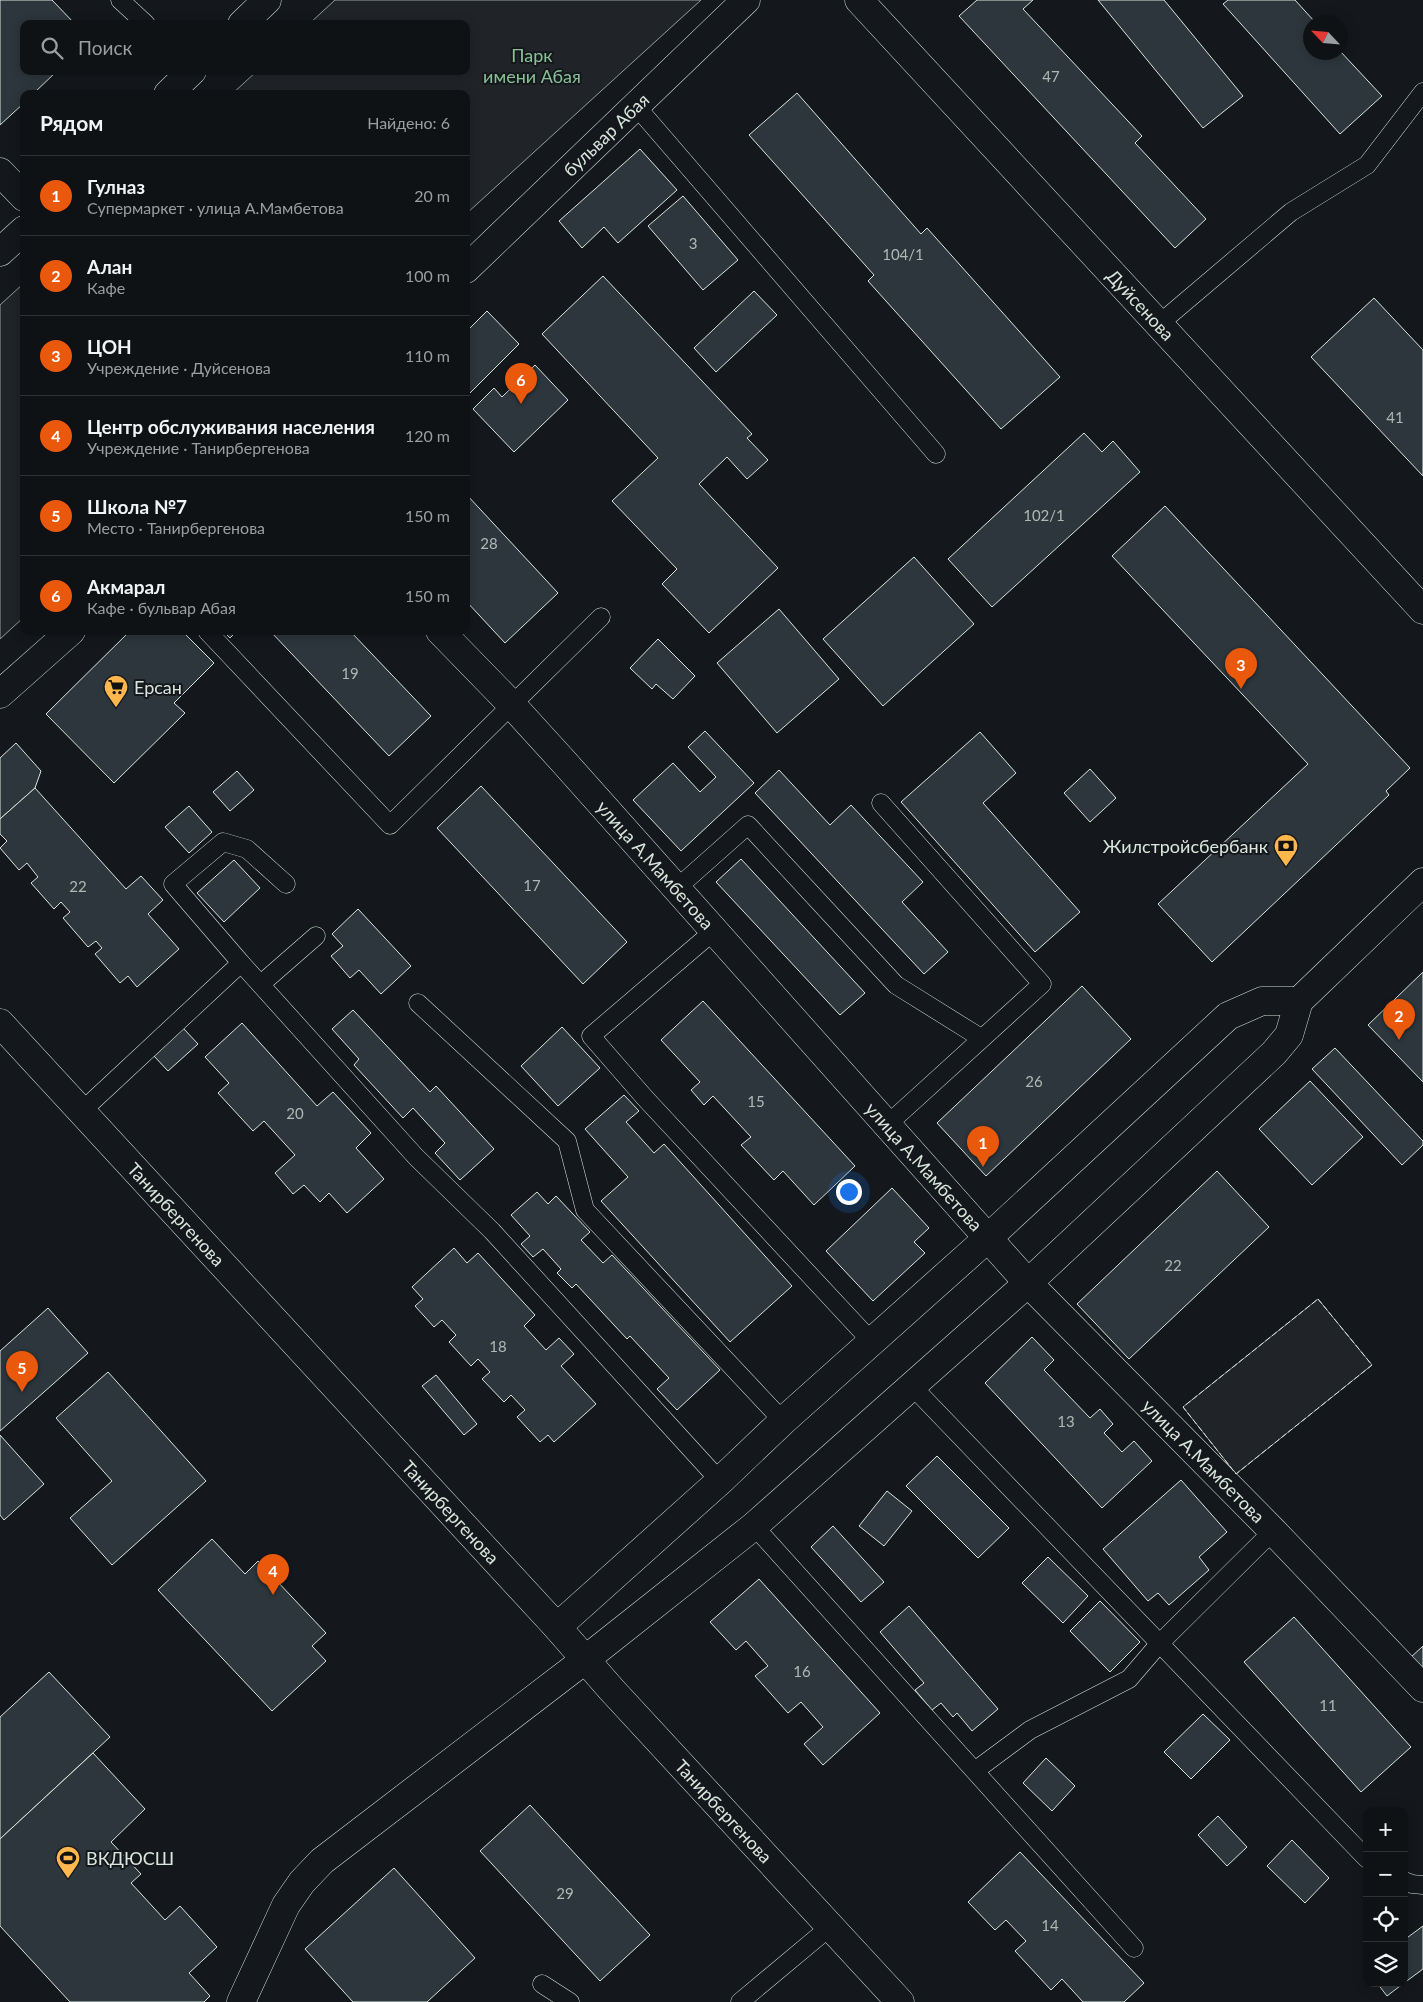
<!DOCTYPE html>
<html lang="ru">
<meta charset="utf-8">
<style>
:root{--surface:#0f1215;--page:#181b1e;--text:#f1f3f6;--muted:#9b9ea0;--line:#2f3234;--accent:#ea580c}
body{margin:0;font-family:Lato,sans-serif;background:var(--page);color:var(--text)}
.controls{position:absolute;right:15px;bottom:15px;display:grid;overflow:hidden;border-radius:10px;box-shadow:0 2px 12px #0003}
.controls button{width:45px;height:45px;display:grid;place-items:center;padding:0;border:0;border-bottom:1px solid var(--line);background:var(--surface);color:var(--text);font:25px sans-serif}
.compass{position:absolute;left:1303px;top:15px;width:45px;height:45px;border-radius:50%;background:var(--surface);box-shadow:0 2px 12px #0003;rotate:296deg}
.you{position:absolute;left:848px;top:1191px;width:18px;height:18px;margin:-12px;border:4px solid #fff;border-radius:50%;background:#1a73e8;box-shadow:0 0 0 8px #1a73e833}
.badge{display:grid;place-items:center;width:32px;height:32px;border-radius:50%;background:var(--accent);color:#fff;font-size:16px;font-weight:700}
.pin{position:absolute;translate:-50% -41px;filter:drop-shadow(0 1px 2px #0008)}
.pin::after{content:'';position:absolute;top:26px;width:18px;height:15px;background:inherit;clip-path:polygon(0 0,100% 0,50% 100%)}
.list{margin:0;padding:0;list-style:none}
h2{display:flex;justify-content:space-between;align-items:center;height:65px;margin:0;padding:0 20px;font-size:21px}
h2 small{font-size:16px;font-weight:400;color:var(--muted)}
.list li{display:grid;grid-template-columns:32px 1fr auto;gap:15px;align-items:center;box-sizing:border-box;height:80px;padding:0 20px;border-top:1px solid var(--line)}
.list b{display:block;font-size:19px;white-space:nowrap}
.list p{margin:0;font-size:16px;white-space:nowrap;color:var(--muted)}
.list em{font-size:16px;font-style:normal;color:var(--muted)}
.icon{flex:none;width:28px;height:28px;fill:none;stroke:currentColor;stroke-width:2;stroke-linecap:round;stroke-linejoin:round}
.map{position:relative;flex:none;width:1423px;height:2002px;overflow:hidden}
.search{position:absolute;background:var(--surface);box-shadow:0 2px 12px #0003;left:20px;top:20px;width:450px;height:55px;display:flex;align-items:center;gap:12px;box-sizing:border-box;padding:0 18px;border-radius:10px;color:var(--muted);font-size:19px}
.panel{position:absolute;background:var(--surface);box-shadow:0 2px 12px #0003;left:20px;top:90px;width:450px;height:545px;border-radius:10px}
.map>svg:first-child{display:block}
.green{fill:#202428;stroke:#939e99}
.building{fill:#2c363c;stroke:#d8e6dc}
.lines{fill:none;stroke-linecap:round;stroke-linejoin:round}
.service-casing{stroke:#d8e6dc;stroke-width:19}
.minor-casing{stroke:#d8e6dc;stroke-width:29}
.tertiary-casing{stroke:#d8e6dc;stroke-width:29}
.service{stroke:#14181c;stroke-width:18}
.minor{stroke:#14181c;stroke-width:28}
.tertiary{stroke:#14181c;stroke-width:28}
.fence{stroke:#d8e6dc;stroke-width:1;stroke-dasharray:6 2.5;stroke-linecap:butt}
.labels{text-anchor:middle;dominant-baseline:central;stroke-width:4;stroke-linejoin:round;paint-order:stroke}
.number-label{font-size:15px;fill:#adbab4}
.park-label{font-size:18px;fill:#8ac095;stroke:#14181c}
.street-label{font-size:18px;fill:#d8e6dc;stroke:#14181c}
.poi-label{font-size:18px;fill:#d8e6dc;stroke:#14181c;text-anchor:start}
</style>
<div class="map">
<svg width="1423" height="2002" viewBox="0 0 1423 2002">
<rect width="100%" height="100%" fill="#14181c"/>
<g class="green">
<polygon points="335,0 701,0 466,214 466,94 232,94 257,71 466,71 466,24 309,24"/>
<polygon points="24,283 24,617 0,639 0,305"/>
<polygon points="1318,1299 1372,1365 1236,1474 1183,1407"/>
</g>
<g class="building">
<polygon points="0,0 52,0 75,24 24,24 24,71 57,71 33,94 24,94 24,103 0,125"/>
<polygon points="977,0 1033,0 1023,9 1142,136 1135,143 1206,219 1175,248 959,16"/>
<polygon points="1098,0 1164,0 1243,96 1203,128"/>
<polygon points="1228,0 1295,0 1315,22 1310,22 1310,52 1340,52 1340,51 1382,96 1340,134 1223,4"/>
<polygon points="797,93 921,234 927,228 1060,377 1001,429 868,281 874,275 749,135"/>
<polygon points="640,149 677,190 618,243 604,227 582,248 559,221"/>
<polygon points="683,196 738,260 703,290 648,226"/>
<polygon points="603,276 752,434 747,438 768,460 747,479 727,457 699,484 778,568 709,633 662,584 677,569 612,501 658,458 542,334"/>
<polygon points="754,291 777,315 716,372 694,348"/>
<polygon points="1374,298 1423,350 1423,476 1311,357"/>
<polygon points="487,311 519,344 466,397 466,332"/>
<polygon points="535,365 568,400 514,452 473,409 494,388 502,397"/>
<polygon points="1084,433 1102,452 1113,441 1140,472 992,607 948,559"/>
<polygon points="466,494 558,593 505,643 466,601"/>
<polygon points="1165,506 1410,768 1386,791 1389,795 1212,962 1158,904 1308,764 1112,556"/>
<polygon points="914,557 974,624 883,706 823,639"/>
<polygon points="779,609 839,679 777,733 717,663"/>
<polygon points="130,631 182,631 214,663 174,703 185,713 114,783 46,714"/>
<polygon points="223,631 237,631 230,638"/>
<polygon points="270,631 350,631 431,716 389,756"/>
<polygon points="658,639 695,676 673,699 656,684 652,689 630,668"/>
<polygon points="705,731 754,783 681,851 633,800 673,763 700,792 716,777 688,747"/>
<polygon points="980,732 1016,773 983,803 1080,912 1035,952 901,802"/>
<polygon points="16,743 41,771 35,788 0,819 0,758"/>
<polygon points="1090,769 1116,798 1090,822 1064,793"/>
<polygon points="779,770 830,825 851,805 923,882 902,902 948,952 924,974 755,793"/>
<polygon points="237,771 254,790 230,811 213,792"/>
<polygon points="481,786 627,942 583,984 437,828"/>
<polygon points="35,788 126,889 141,876 163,900 148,914 179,949 137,987 128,976 120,983 95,954 102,948 96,941 88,947 63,918 70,912 61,902 54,909 31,883 38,877 27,863 19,870 0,848 7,841 0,834 0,819"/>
<polygon points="189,806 212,832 189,853 165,827"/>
<polygon points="741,859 865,993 840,1015 716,882"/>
<polygon points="234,860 260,888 224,922 197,893"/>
<polygon points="358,909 411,966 381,994 359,970 350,978 331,956 343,946 332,934"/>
<polygon points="1423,972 1423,1082 1368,1025"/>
<polygon points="1082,986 1131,1039 986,1176 937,1123"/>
<polygon points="703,1001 855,1166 814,1205 783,1171 774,1180 741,1145 751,1137 713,1096 704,1105 691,1090 700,1082 661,1040"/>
<polygon points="353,1010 430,1092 436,1086 494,1149 460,1180 435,1153 445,1143 413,1108 403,1118 354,1065 359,1059 332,1029"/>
<polygon points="242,1023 317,1106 333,1092 371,1133 356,1148 384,1179 347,1213 329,1193 320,1202 304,1185 293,1194 275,1173 295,1155 264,1121 253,1131 218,1093 229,1083 205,1057"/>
<polygon points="562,1027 600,1068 558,1106 521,1066"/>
<polygon points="183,1028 198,1044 168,1071 154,1056"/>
<polygon points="1335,1048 1423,1141 1423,1145 1402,1165 1312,1069"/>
<polygon points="1310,1081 1363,1137 1312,1185 1259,1129"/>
<polygon points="624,1095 639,1111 626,1122 654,1153 664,1144 792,1286 730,1342 601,1201 628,1177 585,1129"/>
<polygon points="1217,1171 1269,1227 1129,1359 1077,1304"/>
<polygon points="892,1188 929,1228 914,1242 925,1253 873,1301 826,1251"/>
<polygon points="537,1192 548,1204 556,1196 590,1232 581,1240 603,1263 612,1255 720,1370 677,1410 657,1389 669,1378 630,1336 627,1339 576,1284 572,1288 557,1273 561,1269 543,1249 533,1257 521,1244 530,1236 511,1215"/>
<polygon points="454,1248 467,1263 478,1253 535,1315 524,1326 546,1350 559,1338 574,1354 561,1366 596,1404 554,1442 548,1435 540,1442 517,1417 525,1410 511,1395 504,1402 482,1379 490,1372 478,1359 471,1366 449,1342 456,1335 442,1320 434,1327 415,1306 423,1299 412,1287"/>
<polygon points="48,1308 88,1353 0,1431 0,1351"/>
<polygon points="1032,1337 1054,1360 1044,1370 1090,1418 1100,1409 1113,1424 1104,1433 1122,1452 1134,1441 1152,1461 1102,1508 985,1383"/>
<polygon points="108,1372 206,1481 112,1565 70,1518 112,1481 56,1418"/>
<polygon points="436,1375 477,1424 464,1435 422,1386"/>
<polygon points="0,1435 44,1484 4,1520 0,1515"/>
<polygon points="937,1456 1009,1528 978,1558 906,1486"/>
<polygon points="1181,1480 1227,1532 1199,1557 1209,1570 1169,1605 1158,1593 1148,1601 1103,1549"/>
<polygon points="887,1491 912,1511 884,1546 859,1526"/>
<polygon points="833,1526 884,1582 861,1602 811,1547"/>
<polygon points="212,1539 245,1574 258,1561 326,1633 312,1646 326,1661 272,1711 158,1590"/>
<polygon points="1048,1557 1088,1596 1063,1623 1022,1583"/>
<polygon points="759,1579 880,1713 823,1765 804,1744 823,1727 801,1702 788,1713 755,1676 768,1666 746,1641 736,1650 710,1622"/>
<polygon points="1100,1601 1140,1642 1110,1672 1070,1631"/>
<polygon points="909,1606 998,1709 972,1731 957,1713 953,1717 941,1703 932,1710 915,1690 924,1683 880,1632"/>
<polygon points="1294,1617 1411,1747 1361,1792 1244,1662"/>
<polygon points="1423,1646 1423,1675 1409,1659"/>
<polygon points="49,1672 110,1737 0,1839 0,1717"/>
<polygon points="1203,1714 1230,1740 1191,1779 1164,1752"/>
<polygon points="93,1753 145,1809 111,1842 141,1874 131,1883 165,1920 180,1906 217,1947 189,1973 210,1996 204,2002 70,2002 0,1926 0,1839"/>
<polygon points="1046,1758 1075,1786 1052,1811 1023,1783"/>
<polygon points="530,1805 650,1935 600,1981 480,1851"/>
<polygon points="1218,1816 1247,1847 1227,1866 1198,1835"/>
<polygon points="1292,1840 1329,1878 1305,1903 1267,1866"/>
<polygon points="1020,1852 1144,1983 1124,2002 1083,2002 1062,1979 1051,1990 1015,1951 1026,1941 1006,1920 995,1930 968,1902"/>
<polygon points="394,1868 475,1958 427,2002 353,2002 305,1949"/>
<polygon points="1423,1926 1423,1969 1404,1983 1404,1940"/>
<polygon points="1377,1983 1404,1983 1387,1996"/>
</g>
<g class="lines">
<defs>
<g id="service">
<polyline points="120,0 146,24"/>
<polyline points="636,106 936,454"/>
<polyline points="1159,324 1291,212 1367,165 1423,92"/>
<polyline points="207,631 390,825 601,617"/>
<polyline points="881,803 1042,984 888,1124"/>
<polyline points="286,884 247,849 223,842 173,884 241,963 416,1157 492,1231 720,1481"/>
<polyline points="677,888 748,825 896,985 981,1038"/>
<polyline points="715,930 591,1036 645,1098 872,1342"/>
<polyline points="261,984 316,936"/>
<polyline points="418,1003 567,1141 585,1210 783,1421"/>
<polyline points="82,1111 241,963"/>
<polyline points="912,1386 1367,1859"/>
<polyline points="754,1526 1134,1948"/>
<polyline points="976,1770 1030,1730 1129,1679 1159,1644 1273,1531"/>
<polyline points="1404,1881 1412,1884 1423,1885"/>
<polyline points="542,1984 570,2002"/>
<polyline points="740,2002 831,1926"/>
</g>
<g id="minor">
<polyline points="0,172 24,197"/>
<path id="s1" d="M440,631l72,74 51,56 465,522 245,248 150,157"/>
<polyline points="557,1627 720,1481 783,1421 989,1237 1228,1016 1262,1001 1299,1001"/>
<polyline points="241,2002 286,1905 302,1882 322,1861 586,1659 754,1526 1028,1283 1274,1053 1289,1035 1299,1001 1423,882"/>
</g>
<g id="tertiary">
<path id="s2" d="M859,0l564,610"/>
<polyline points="242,24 267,0"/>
<polyline points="168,94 192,71"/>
<polyline points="0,252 24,230"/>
<path id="s3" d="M466,269l280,-269"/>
<polyline points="0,694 71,631"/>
<path id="s4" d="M0,1023l557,604 54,62 289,313"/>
</g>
</defs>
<use href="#service" class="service-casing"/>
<use href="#minor" class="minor-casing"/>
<use href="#tertiary" class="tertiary-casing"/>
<use href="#service" class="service"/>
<use href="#minor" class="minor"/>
<use href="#tertiary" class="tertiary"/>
<polygon class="fence" points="1318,1299 1372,1365 1236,1474 1183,1407"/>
</g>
<defs>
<symbol id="supermarket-pin" viewBox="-11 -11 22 30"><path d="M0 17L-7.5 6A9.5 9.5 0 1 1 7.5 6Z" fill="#ffb74d" stroke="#14181c"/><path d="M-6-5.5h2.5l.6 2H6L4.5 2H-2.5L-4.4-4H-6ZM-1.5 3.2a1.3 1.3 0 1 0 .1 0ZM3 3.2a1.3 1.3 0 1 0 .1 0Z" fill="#111"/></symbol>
<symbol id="bank-pin" viewBox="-11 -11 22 30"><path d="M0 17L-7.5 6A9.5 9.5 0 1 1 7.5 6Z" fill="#ffb74d" stroke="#14181c"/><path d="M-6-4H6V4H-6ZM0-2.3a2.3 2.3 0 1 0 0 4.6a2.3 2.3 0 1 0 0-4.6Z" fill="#111"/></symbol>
<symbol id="stadium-pin" viewBox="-11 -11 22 30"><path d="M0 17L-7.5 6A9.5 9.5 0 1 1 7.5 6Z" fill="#ffb74d" stroke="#14181c"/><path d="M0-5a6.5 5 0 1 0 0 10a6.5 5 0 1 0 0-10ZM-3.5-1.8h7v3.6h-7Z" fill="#111"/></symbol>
</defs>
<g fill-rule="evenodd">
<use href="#supermarket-pin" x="102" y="673" width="28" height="38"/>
<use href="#bank-pin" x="1272" y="832" width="28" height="38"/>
<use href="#stadium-pin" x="54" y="1844" width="28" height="38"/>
</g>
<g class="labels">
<g class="number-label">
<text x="1051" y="76">47</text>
<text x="693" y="243">3</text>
<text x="903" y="254">104/1</text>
<text x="1395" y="417">41</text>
<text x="1044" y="515">102/1</text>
<text x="489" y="543">28</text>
<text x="350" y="673">19</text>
<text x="532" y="885">17</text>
<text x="78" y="886">22</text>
<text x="1034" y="1081">26</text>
<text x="756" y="1101">15</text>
<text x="295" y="1113">20</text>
<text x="1173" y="1265">22</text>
<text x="498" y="1346">18</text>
<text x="1066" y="1421">13</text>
<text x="802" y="1671">16</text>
<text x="1328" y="1705">11</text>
<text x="565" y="1893">29</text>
<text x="1050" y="1925">14</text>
</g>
<g class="park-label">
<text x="532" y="55">Парк<tspan x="532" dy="21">имени Абая</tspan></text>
</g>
<g class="street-label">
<text stroke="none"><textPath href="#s3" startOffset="194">бульвар Абая</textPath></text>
<text stroke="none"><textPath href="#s2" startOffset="415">Дуйсенова</textPath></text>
<text stroke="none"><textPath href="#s1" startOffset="318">улица А.Мамбетова</textPath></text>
<text stroke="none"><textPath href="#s1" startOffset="722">улица А.Мамбетова</textPath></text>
<text stroke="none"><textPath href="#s4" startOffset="260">Танирбергенова</textPath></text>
<text stroke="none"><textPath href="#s1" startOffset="1128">улица А.Мамбетова</textPath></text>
<text stroke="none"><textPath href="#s4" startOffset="665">Танирбергенова</textPath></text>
<text stroke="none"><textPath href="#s4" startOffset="1070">Танирбергенова</textPath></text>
</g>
<g class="poi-label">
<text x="134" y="687">Ерсан</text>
<text x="1268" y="846" text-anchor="end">Жилстройсбербанк</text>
<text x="86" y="1858">ВКДЮСШ</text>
</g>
</g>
</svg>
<div class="controls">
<button>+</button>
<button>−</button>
<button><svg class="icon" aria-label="locate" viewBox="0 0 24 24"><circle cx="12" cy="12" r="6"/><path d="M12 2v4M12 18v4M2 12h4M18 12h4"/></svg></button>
<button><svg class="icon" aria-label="layers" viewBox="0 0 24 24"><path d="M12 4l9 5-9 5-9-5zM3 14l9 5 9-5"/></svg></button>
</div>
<svg class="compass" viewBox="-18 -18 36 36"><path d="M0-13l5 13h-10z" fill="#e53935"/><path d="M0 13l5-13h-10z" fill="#9b9ea0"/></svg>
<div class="you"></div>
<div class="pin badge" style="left:983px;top:1167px">1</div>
<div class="pin badge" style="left:1399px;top:1040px">2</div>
<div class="pin badge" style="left:1241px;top:689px">3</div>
<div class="pin badge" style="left:273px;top:1595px">4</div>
<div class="pin badge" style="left:22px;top:1392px">5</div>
<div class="pin badge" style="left:521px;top:404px">6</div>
<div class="search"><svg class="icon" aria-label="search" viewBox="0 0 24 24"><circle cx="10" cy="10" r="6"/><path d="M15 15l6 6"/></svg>Поиск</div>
<section class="panel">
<h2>Рядом<small>Найдено: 6</small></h2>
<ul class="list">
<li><span class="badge">1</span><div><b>Гулназ</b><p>Супермаркет · улица А.Мамбетова</p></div><em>20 m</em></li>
<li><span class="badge">2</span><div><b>Алан</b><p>Кафе</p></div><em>100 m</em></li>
<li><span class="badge">3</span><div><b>ЦОН</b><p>Учреждение · Дуйсенова</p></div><em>110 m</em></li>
<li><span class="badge">4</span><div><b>Центр обслуживания населения</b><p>Учреждение · Танирбергенова</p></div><em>120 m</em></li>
<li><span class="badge">5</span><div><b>Школа №7</b><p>Место · Танирбергенова</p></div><em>150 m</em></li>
<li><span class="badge">6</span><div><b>Акмарал</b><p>Кафе · бульвар Абая</p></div><em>150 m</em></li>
</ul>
</section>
</div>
